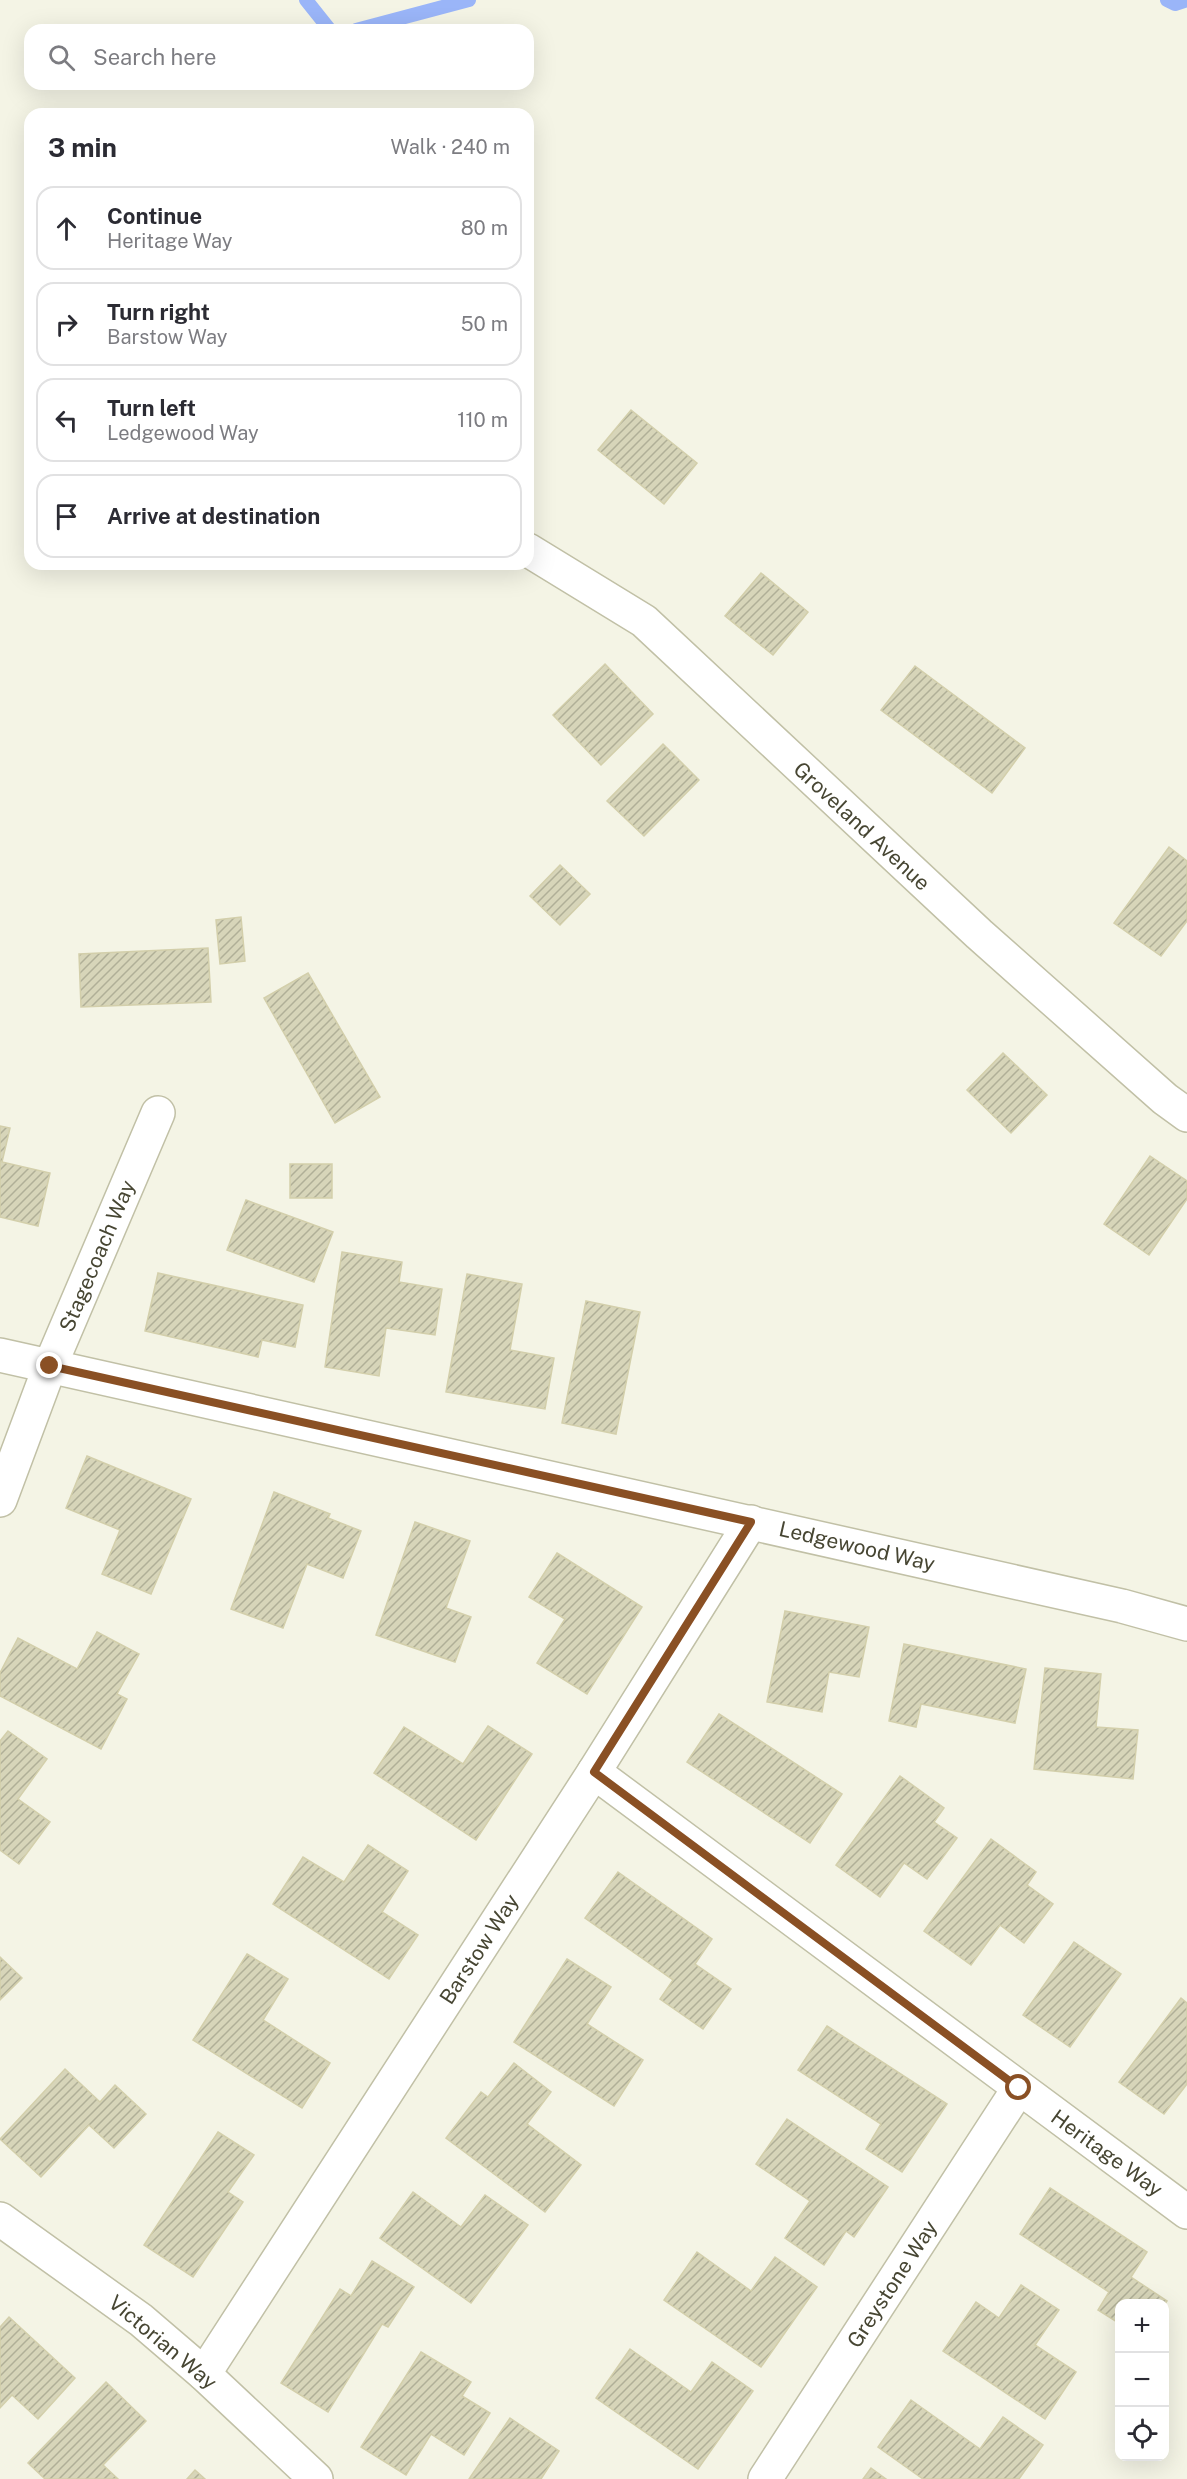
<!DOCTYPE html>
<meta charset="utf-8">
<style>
:root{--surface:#fff;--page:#f2f2f3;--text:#2b2b33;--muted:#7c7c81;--line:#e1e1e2}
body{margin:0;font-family:"Public Sans",sans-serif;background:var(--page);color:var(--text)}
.controls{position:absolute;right:18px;bottom:18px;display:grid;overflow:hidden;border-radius:12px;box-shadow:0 6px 24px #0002}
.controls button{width:54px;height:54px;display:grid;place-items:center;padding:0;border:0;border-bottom:2px solid var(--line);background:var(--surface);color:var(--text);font:30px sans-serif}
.stop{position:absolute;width:18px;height:18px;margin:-14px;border:4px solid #8a5024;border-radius:50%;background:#fff}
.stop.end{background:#8a5024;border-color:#fff;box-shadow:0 2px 6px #0008}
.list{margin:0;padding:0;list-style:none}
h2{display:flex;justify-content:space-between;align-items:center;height:78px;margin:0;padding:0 24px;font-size:26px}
h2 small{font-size:20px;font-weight:400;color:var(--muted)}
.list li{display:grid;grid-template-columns:39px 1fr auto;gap:18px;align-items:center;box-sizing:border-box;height:84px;margin:0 12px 12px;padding:0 12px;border:2px solid var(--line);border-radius:18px}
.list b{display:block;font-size:22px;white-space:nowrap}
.list p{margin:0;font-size:20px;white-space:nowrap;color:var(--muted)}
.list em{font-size:20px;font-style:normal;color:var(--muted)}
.icon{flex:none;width:33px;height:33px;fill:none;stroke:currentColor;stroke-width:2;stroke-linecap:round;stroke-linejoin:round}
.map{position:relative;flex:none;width:1187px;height:2479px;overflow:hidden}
.search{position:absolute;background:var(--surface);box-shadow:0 6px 24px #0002;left:24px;top:24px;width:510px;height:66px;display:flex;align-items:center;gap:15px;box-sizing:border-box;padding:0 21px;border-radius:18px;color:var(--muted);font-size:22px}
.panel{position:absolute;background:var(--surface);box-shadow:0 6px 24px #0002;left:24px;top:108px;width:510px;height:462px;border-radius:18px}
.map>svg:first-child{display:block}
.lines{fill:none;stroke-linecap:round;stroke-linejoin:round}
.stream{stroke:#9ab5f8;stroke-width:14}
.building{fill:url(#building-hatch);stroke:#d3cfab;stroke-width:1.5}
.street-casing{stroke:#c1c0a6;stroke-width:36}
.street{stroke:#fff;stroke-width:33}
.route{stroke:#8a5024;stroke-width:8}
.labels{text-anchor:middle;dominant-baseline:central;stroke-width:4.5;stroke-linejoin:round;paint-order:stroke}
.street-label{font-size:21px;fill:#474633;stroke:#fff}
</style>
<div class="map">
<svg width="1187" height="2479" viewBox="0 0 1187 2479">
<defs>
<pattern id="building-hatch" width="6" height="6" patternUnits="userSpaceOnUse" patternTransform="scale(1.5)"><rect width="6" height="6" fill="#d7d5b9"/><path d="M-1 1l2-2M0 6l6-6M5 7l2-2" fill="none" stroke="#b0af97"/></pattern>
</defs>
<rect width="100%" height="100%" fill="#f4f4e5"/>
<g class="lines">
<g class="stream">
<polyline points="306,0 330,30"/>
<polyline points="1167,0 1175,4 1187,0"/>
<polyline points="356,30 469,0"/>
</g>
</g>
<g class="building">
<polygon points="631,410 697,463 664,504 598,450"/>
<polygon points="761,573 808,612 773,655 725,616"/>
<polygon points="605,664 653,714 601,765 553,715"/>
<polygon points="915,666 1025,748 992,793 881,710"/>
<polygon points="663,744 699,780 644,836 607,801"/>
<polygon points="1169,847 1187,861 1187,921 1161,956 1114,923"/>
<polygon points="560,865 590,894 560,925 530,896"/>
<polygon points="241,917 245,961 220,964 216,920"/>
<polygon points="208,948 211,1002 81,1007 79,954"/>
<polygon points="308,973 380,1097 335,1123 264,998"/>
<polygon points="1003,1053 1047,1095 1011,1133 967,1090"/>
<polygon points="0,1126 10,1128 2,1162 50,1173 38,1226 0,1217"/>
<polygon points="1150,1156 1187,1181 1187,1199 1149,1255 1104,1224"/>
<rect x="290" y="1164" width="42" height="34"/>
<polygon points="246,1200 333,1232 314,1282 227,1250"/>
<polygon points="342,1252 402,1262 399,1282 442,1289 435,1335 386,1328 379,1376 325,1367"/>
<polygon points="158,1273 303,1305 295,1347 262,1340 258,1357 145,1331"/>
<polygon points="467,1274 522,1284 510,1350 554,1358 545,1409 446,1392"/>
<polygon points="586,1301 640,1312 616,1434 562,1423"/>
<polygon points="87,1456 191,1499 151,1594 102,1574 120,1530 66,1508"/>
<polygon points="274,1492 330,1514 328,1518 361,1531 343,1578 307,1564 283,1628 231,1609"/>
<polygon points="415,1522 470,1541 446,1608 471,1617 455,1662 376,1635"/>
<polygon points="557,1553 642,1607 587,1694 537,1663 565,1619 529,1597"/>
<polygon points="785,1611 869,1627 859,1677 829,1672 822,1712 767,1702"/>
<polygon points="97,1632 139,1654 117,1694 127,1699 101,1749 0,1696 0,1673 18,1638 77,1669"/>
<polygon points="904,1644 1026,1669 1015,1723 921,1704 916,1727 889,1721"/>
<polygon points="1045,1668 1101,1674 1096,1727 1138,1730 1133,1779 1034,1769"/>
<polygon points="719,1714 842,1794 810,1843 687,1762"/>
<polygon points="488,1726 532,1754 476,1840 374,1773 404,1727 463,1764"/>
<polygon points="8,1731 47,1759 18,1799 50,1822 19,1864 0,1850 0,1741"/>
<polygon points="900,1776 944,1808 934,1822 957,1838 927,1879 904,1863 880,1897 836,1865"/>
<polygon points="991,1839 1036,1872 1027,1885 1053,1904 1024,1943 1000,1925 971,1965 924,1931"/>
<polygon points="368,1845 408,1871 382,1912 418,1935 389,1979 273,1904 303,1857 344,1882"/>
<polygon points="618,1872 712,1939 695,1964 731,1989 703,2029 660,1999 673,1980 585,1918"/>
<polygon points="1074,1942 1121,1974 1070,2047 1023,2015"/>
<polygon points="247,1954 288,1979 263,2020 330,2063 302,2108 193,2040"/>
<polygon points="0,1957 22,1978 0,2000"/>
<polygon points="567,1959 611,1987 587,2024 643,2060 614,2106 514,2042"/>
<polygon points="1181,1998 1187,2003 1187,2084 1164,2114 1119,2082"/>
<polygon points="827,2026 947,2104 902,2172 866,2149 881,2124 798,2070"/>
<polygon points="514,2063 551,2092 527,2124 581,2165 545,2212 446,2138 481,2092 488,2097"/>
<polygon points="65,2069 100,2102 115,2085 146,2114 114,2148 89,2125 41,2177 0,2139"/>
<polygon points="787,2119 888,2187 854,2237 846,2231 824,2265 785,2238 810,2201 756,2164"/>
<polygon points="218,2132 254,2155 228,2192 243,2202 193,2277 144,2245"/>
<polygon points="1050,2188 1147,2252 1131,2277 1167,2301 1164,2305 1120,2304 1120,2324 1098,2310 1109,2292 1020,2234"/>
<polygon points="413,2192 461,2227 485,2195 528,2225 471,2303 380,2238"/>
<polygon points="697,2252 751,2291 775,2257 817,2287 761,2367 664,2300"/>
<polygon points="372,2261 414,2287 388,2327 382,2324 328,2412 281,2383 340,2289 351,2296"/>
<polygon points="1021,2285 1059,2310 1035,2345 1076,2372 1045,2419 943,2351 976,2302 999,2318"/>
<polygon points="9,2317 75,2378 38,2419 12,2395 0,2408 0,2327"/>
<polygon points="630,2349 691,2392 712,2362 753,2391 698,2469 596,2398"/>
<polygon points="421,2352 471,2382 462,2396 490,2413 464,2455 431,2434 406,2475 361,2447"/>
<polygon points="106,2382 146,2421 103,2465 118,2479 45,2479 28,2463"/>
<polygon points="911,2400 980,2449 1003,2417 1043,2445 1019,2479 923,2479 878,2447"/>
<polygon points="510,2418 559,2451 541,2479 469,2479"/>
<polygon points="871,2468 886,2479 863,2479"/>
<polygon points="195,2470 205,2479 187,2479"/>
</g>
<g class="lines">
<defs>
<g id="street">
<polyline points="528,550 644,621 979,934 1165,1099 1187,1115"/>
<polyline points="0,1355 1122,1606 1187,1624"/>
<polyline points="0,1500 50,1366 158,1113"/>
<polyline points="594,1772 1187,2212"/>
<polyline points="0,2219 141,2320 204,2374 316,2479"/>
<polyline points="204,2374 594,1772 751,1522"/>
<polyline points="765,2479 1019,2088"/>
</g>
</defs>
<use href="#street" class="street-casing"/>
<use href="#street" class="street"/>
</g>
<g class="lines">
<polyline class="route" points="50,1366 751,1522 594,1772 1019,2088"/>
</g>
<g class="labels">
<g class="street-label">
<text transform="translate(862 826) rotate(43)">Groveland Avenue</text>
<text transform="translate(97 1256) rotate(-67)">Stagecoach Way</text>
<text transform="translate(857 1546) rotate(13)">Ledgewood Way</text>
<text transform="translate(479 1949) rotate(-57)">Barstow Way</text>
<text transform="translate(1107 2153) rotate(36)">Heritage Way</text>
<text transform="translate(892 2284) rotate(-57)">Greystone Way</text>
<text transform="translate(163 2342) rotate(40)">Victorian Way</text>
</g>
</g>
</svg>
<div class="controls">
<button>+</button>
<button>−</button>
<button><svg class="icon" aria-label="locate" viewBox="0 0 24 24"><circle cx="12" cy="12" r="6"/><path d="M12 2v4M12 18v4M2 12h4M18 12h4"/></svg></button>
</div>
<div class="stop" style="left:1019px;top:2088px"></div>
<div class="stop end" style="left:50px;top:1366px"></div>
<div class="search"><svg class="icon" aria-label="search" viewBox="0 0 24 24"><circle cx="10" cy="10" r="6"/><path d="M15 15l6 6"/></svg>Search here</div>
<section class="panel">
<h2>3 min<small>Walk · 240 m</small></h2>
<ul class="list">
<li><svg class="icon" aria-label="ahead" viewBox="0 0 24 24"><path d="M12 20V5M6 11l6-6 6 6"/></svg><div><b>Continue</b><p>Heritage Way</p></div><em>80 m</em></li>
<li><svg class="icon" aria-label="right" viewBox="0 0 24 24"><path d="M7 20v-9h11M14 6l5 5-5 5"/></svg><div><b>Turn right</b><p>Barstow Way</p></div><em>50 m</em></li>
<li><svg class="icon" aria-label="left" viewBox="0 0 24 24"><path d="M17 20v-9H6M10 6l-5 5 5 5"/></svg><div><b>Turn left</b><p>Ledgewood Way</p></div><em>110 m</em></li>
<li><svg class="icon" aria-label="arrive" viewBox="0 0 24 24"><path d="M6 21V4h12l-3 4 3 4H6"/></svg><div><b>Arrive at destination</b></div></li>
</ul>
</section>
</div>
